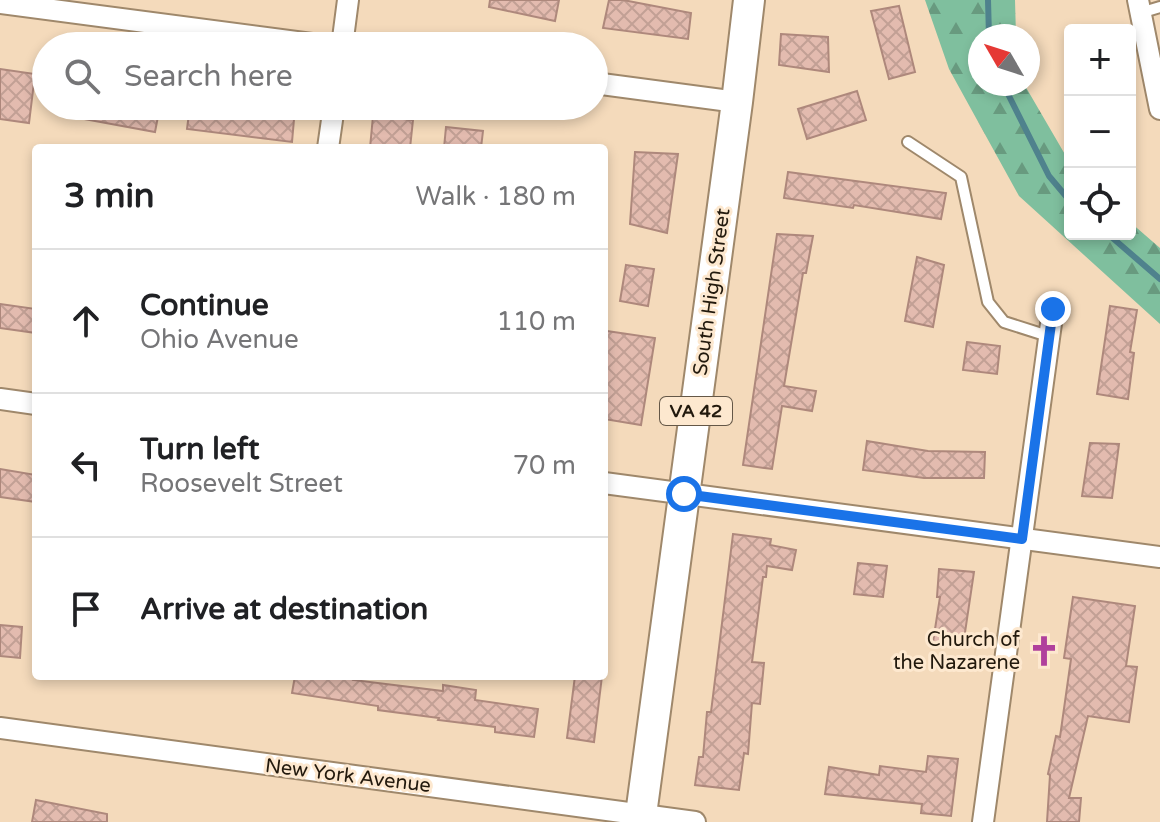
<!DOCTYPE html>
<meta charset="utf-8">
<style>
:root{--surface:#fff;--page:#f6f6f6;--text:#202124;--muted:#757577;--line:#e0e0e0}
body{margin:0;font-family:"Varela Round",sans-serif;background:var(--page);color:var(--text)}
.controls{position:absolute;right:24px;top:24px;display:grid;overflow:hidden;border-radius:8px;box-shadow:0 4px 12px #0003}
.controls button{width:72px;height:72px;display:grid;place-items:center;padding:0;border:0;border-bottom:2px solid var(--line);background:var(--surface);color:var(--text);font:40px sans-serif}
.compass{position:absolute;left:968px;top:24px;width:72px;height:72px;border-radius:50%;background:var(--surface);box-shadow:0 4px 12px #0003;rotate:309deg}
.stop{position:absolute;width:24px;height:24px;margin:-18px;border:6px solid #1a73e8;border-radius:50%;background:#fff}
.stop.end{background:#1a73e8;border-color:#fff;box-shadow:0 2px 8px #0008}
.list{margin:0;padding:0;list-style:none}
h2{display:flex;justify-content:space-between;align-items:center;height:104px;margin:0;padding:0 32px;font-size:34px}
h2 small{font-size:26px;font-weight:400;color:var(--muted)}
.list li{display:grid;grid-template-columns:52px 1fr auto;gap:24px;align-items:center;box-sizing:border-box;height:144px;padding:0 32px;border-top:2px solid var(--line)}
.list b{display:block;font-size:30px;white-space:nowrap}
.list p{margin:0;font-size:26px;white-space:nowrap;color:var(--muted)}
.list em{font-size:26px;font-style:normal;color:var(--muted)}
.icon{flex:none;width:44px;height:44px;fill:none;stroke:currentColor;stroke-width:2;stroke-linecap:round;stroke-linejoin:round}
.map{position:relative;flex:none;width:1160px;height:822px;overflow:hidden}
.search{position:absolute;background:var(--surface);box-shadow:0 4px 12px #0003;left:32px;top:32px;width:576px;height:88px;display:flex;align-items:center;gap:20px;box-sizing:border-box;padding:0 28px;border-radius:44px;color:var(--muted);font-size:30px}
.panel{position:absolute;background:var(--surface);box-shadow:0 4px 12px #0003;left:32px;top:144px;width:576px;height:536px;border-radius:8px}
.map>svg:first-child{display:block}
.forest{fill:url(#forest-firs)}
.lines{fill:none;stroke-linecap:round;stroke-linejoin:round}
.stream{stroke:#4f828d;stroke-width:6}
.building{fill:url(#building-cross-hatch);stroke:#ae887c;stroke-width:2}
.service-casing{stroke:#9f886b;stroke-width:14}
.minor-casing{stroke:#9f886b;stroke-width:24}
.primary-casing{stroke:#9f886b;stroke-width:34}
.service{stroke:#fff;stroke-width:10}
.minor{stroke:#fff;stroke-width:20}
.primary{stroke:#fff;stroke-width:30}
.route{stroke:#1a73e8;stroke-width:10}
.labels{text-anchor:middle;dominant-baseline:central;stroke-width:6;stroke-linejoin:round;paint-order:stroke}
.shield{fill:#fde8cf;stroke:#645747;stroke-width:2}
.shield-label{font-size:18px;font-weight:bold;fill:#22190d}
.street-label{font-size:20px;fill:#22190d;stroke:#fde8cf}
.poi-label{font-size:20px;fill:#22190d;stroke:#fde8cf;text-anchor:end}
</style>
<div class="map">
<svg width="1160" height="822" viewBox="0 0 1160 822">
<defs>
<pattern id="forest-firs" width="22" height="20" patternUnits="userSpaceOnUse" patternTransform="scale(2)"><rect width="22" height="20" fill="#7fbf9e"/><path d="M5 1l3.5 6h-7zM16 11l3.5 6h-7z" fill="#689a7f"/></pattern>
<pattern id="building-cross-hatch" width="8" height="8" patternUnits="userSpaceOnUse" patternTransform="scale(2)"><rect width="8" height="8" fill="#e3bbaf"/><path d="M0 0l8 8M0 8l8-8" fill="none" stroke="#c2a095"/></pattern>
</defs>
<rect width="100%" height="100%" fill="#f4dabb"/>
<polygon class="forest" points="925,0 1015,0 1016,36 980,36 980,84 1024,84 1070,163 1070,234 1130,234 1130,222 1160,248 1160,324 1019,196 949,69"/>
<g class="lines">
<g class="stream">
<polyline points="988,0 989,36"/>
<polyline points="1003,84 1049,176 1070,201"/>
<polyline points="1108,234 1160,279"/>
</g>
</g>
<g class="building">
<polygon points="490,0 559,0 555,21 489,7"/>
<polygon points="609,0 623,0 691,13 688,39 603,28"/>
<polygon points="899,6 915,72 889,79 871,11"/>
<polygon points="781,34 828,37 829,72 779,65"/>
<polygon points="0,69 35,74 29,123 0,119"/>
<polygon points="857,91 866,120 807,139 798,109"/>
<polygon points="62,106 160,106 155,132 62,115"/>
<polygon points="190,106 295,108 292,142 187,129"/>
<polygon points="373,116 413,120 410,148 370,148"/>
<polygon points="446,127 483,131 481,148 444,148"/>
<polygon points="635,152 678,154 667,233 630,224"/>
<polygon points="788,172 946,193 941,219 854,205 853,208 784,198"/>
<polygon points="777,234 813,236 806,273 803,273 784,386 816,391 812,411 782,406 772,469 743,465"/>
<polygon points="917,257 944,265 933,327 905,321"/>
<polygon points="626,265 654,269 648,306 620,301"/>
<polygon points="0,304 36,309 36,333 0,328"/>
<polygon points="1110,306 1137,310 1130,352 1134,353 1128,399 1097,394"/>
<polygon points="607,331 655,338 641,425 604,419 604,352"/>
<polygon points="967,342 1000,346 997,374 963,370"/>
<polygon points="867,441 928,451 985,452 984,478 924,478 863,470"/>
<polygon points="1090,443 1119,444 1112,498 1082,496"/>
<polygon points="0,469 36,475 36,502 0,497"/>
<polygon points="733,534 771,539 770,545 796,550 792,570 767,566 766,577 763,577 752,662 764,663 760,704 752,703 748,754 744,753 739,790 695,785 699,757 703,757 707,712 711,712"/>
<polygon points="858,563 887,566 883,597 854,594"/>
<polygon points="939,569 974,572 963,646 933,642 940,597 937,597"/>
<polygon points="1073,597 1135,606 1126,666 1137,667 1129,722 1088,716 1069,798 1081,798 1079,822 1047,822 1050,775 1048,774 1056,736 1060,737 1071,659 1064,658"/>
<polygon points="0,625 22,627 20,658 0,656"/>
<polygon points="295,676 354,676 353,680 443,691 443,685 476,690 475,700 538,709 534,737 495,732 495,727 438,720 439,718 378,710 378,706 292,693"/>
<polygon points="575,676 602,676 594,742 567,738"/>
<polygon points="928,756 958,759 951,816 921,813 922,804 825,794 829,767 879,775 880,766 926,772"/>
<polygon points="36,800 107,814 107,822 32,822"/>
</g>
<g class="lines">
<defs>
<g id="service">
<polyline points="1140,13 1160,7"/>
<polyline points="908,142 961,177 988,302 1004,322 1048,336"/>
</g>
<g id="minor">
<polyline points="1138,0 1160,109"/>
<polyline points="0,3 327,46"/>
<polyline points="342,46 348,0"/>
<polyline points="594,83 737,102"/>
<polyline points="328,148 334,106"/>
<polyline points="0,399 36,404"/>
<polyline points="604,483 1160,557"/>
<polyline points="0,728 695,822"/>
<polyline points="983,822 1053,309"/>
</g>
<polyline id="primary" points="640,822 737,102 749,0"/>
</defs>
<use href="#service" class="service-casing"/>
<use href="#minor" class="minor-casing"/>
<use href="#primary" class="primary-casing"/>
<use href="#service" class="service"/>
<use href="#minor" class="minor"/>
<use href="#primary" class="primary"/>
</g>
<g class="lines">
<polyline class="route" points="684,494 1022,539 1053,309"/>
</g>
<defs>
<symbol id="church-bare" viewBox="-9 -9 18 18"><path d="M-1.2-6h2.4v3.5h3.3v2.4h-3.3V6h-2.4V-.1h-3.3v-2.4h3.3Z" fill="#b0409c" stroke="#fde8cf" stroke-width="2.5" paint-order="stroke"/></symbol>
</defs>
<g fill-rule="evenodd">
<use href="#church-bare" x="1022" y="629" width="44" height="44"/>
</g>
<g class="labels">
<rect class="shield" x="660" y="397" width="72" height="28" rx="6"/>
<g class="shield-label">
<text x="696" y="411">VA 42</text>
</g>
<g class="street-label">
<text transform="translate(712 292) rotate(-82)">South High Street</text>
<text transform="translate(348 776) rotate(7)">New York Avenue</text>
</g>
<g class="poi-label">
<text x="1020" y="640">Church of<tspan x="1020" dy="23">the Nazarene</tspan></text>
</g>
</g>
</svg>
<div class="controls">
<button>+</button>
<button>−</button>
<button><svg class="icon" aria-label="locate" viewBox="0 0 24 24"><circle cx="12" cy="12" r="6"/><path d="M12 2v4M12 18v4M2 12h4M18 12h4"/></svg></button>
</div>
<svg class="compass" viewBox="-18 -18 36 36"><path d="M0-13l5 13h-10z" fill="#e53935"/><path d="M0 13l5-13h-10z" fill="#757577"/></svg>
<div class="stop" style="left:684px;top:494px"></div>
<div class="stop end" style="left:1053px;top:309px"></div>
<div class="search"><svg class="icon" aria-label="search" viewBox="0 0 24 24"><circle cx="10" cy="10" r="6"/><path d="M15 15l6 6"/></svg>Search here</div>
<section class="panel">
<h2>3 min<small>Walk · 180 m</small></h2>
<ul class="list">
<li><svg class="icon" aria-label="ahead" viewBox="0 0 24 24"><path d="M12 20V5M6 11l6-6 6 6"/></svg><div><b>Continue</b><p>Ohio Avenue</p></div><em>110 m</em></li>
<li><svg class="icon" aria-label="left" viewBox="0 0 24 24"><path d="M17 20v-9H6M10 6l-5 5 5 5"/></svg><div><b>Turn left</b><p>Roosevelt Street</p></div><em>70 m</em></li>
<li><svg class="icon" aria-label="arrive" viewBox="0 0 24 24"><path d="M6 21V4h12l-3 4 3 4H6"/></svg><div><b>Arrive at destination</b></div></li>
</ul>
</section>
</div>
